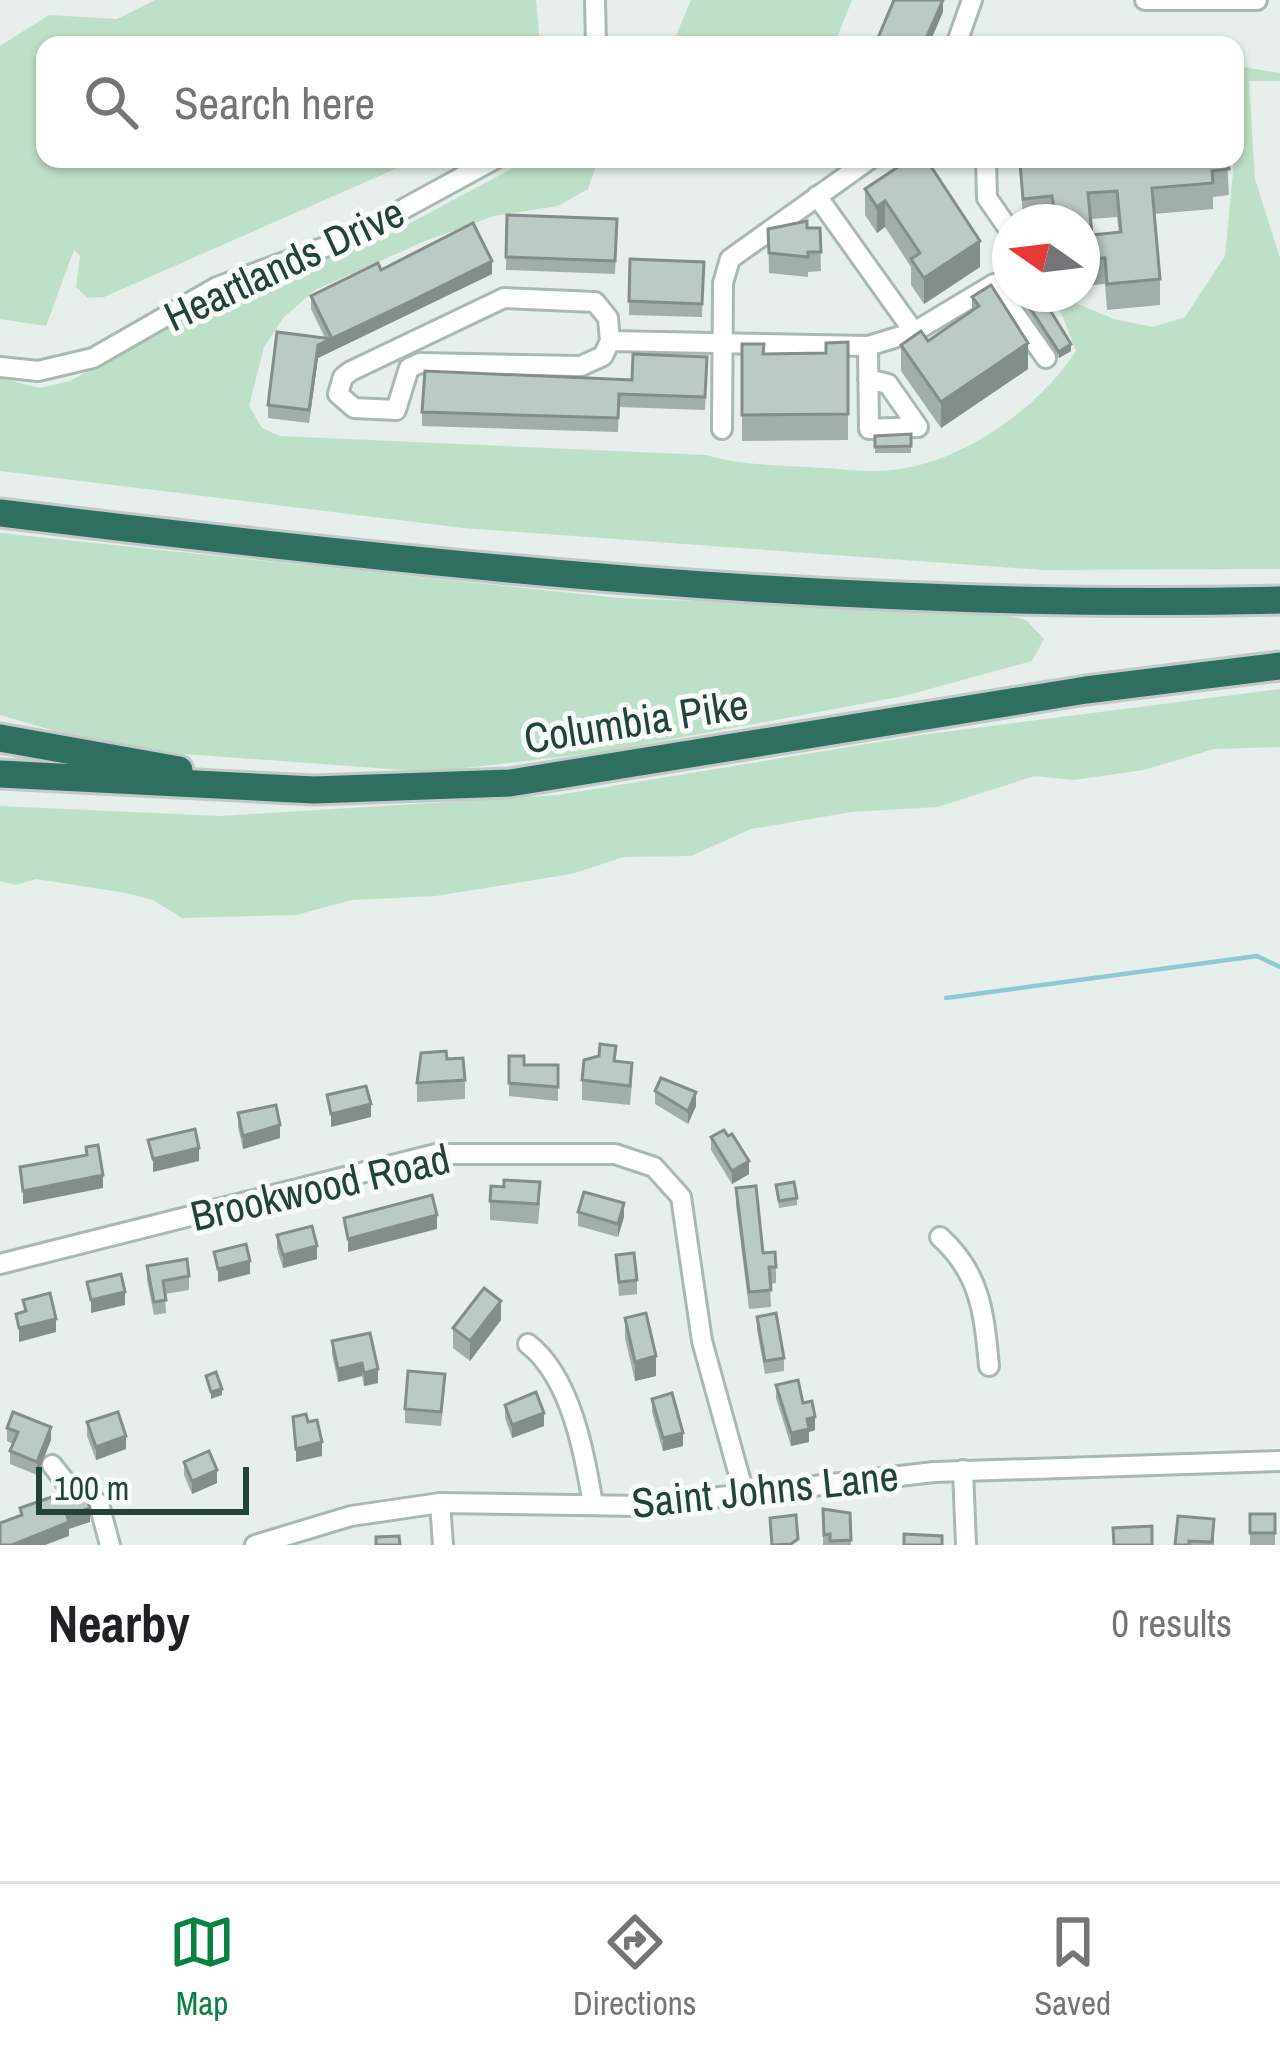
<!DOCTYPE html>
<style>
:root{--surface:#fff;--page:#f6f6f6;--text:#202124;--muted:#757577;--line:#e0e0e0;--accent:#0b8043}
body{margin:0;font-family:"Archivo Narrow",sans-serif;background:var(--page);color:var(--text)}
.compass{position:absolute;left:992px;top:204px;width:108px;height:108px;border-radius:50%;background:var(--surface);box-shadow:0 3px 9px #0004;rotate:284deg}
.scale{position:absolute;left:36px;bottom:30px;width:213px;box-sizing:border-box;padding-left:12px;border:6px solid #24423a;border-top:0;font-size:33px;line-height:42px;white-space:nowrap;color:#24423a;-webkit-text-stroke:9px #f7fbf9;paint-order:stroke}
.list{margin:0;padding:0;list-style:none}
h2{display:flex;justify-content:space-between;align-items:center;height:156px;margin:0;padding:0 48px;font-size:51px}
h2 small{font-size:39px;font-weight:400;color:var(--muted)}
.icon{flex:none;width:66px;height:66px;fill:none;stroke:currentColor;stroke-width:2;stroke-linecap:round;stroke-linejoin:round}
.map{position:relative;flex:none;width:1280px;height:1545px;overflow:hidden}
.search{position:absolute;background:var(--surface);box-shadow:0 3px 9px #0004;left:36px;right:36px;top:36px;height:132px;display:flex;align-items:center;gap:30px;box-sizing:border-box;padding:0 42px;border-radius:24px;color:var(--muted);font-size:45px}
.sheet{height:336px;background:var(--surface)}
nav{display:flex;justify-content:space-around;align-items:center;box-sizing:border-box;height:168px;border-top:3px solid var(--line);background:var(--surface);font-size:33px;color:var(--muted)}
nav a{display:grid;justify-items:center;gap:6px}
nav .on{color:var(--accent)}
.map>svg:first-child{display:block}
.green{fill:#bfe0c8}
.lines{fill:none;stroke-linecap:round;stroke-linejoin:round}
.stream{stroke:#8ec9d4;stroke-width:4.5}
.minor-casing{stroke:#a8b8b2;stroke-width:24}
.highway-casing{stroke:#c2cac8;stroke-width:33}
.minor{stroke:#fff;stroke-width:18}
.highway{stroke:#2f6f62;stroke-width:27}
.wall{fill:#a1aea9;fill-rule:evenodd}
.shaded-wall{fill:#838d89}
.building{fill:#bbcac4;stroke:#838d89;stroke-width:3;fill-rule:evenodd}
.labels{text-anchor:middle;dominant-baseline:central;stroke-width:10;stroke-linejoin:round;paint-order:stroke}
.street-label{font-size:42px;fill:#24423a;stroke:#f7fbf9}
</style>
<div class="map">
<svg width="1280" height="1545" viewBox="0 0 1280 1545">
<rect width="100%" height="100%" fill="#e6efeb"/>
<g class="green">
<polygon points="155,0 536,0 540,45 45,45 45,159 418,159 104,297 88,298 76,287 80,256 74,250 46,326 0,319 0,46 49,15 117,19"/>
<polygon points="691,0 852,0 834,45 672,45"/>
<path d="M1243,67l37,6v8h-31l6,98 25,79v311l-237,1 -580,-42 -463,-57v-93l40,10 30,-7 168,-92 133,-45 159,-85h68l-10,30 -30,17 -64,10 -69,25 -110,49 -32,28 -19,29 -15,59 13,22 18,8 426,19c34,10 67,10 102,12 27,1 57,6 84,3 70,-7 147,-62 184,-119l-22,-57 60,25 39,8 32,-10 40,-61z"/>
<polygon points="0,533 619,598 992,612 1026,620 1044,639 1032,661 904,696 603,752 431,772 117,749 0,715"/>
<polygon points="1280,689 1280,747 1214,749 1144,770 1074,780 1034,776 938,807 852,812 751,829 691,856 624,857 571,874 436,896 352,900 296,915 182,918 153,900 126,893 36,879 16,885 0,881 0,806 220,816 558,795 921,735"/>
</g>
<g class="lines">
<polyline class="stream" points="946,998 1257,956 1280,967"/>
<defs>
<g id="minor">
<polyline points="595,0 596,45"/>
<polyline points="1145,0 1257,0"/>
<polyline points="956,45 972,0"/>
<polyline points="986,159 987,198 1010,231"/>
<polyline points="817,196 914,332"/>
<polyline points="610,341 608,318 595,302 504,298 351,371 343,377 338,394 354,408 396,410 409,368 420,363 581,366 603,356 610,341 868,346 914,332 994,284 1046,358"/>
<polyline points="868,346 869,429 918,427 888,384 868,379"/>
<polyline points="0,367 38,371 93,358 217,287 352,237 495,159"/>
<polyline points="722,429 723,283 730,259 870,159"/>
<path d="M940,1237c41,37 44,77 49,129"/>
<polyline points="0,1264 436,1154 615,1154 654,1167 681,1197 702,1341 745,1497"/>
<path d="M528,1344c43,33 57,111 65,161"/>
<polyline points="52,1465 67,1484 99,1504 110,1545"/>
<polyline points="963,1470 966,1545"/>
<polyline points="440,1503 443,1545"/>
<polyline points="255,1545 351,1516 440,1503 642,1506 934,1472 1280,1461"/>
</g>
<g id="highway">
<path d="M0,513c425,52 851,98 1280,87"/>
<polyline points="0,738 179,770"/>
<polyline points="0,774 314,790 510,783 1086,690 1280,666"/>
</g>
</defs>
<use href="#minor" class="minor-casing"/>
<use href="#highway" class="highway-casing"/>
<use href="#minor" class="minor"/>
<use href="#highway" class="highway"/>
</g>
<g class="wall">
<polygon points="910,159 980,267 924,304 911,285 911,267 885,227 877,233 865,215 865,189"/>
<path d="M1042,159h185l2,36 -16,2v12l-59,5 6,65v26l-53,5 -2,-26 -23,2v-64h-59l-3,-59 22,-2zM1117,217l2,16 -27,2 -1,-16z"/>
<polygon points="507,215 617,219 615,274 506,270"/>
<polygon points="820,228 821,271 808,272 808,277 769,273 768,229"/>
<polygon points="630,259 704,262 702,317 629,315"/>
<polygon points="381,270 492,274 318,358 309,423 268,418 268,405 325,338 311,309 311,296"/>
<polygon points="1017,294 1040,294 1071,351 1059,358"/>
<polygon points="972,297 1028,369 941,428 901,371 901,345 928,341 972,311"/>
<polygon points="848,342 848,440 742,441 742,344 763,354 826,353"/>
<polygon points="707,357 705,410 619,407 618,432 422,426 422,412 632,380"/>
<polygon points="911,434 911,453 875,453 875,436"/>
<polygon points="509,1056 524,1065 558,1065 558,1101 509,1096"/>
<polygon points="447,1059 465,1080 465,1099 417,1102 417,1083"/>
<polygon points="616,1061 632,1082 630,1105 582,1100 582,1080"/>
<polygon points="655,1091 696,1106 688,1124 655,1104"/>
<polygon points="238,1113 280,1138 243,1149 238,1127"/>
<polygon points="711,1137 749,1174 732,1184 711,1150"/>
<polygon points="776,1185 797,1198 797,1205 779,1208"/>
<polygon points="736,1188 763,1253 776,1267 776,1283 770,1284 771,1307 749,1309 736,1205"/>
<polygon points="490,1201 540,1202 538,1224 490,1220"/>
<polygon points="578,1212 624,1217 618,1237 578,1226"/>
<polygon points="277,1235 317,1259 283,1268 277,1249"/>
<polygon points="616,1255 637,1280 637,1294 619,1296"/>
<polygon points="147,1266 189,1276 189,1290 165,1294 166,1313 154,1315 147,1280"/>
<polygon points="757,1317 784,1358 784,1371 765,1374 757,1330"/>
<polygon points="625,1318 656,1376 635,1381 625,1338"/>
<polygon points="501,1320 470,1361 453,1348 453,1328"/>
<polygon points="370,1333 378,1383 364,1386 362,1376 338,1382 332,1354 332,1341"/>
<polygon points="776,1385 803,1403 815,1430 809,1432 809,1442 791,1446 776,1398"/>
<polygon points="445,1388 441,1426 405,1423 405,1409"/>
<polygon points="652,1399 683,1446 663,1451 652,1412"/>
<polygon points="505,1405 544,1426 512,1438 505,1418"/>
<polygon points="87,1422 126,1449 96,1460 87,1436"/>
<polygon points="7,1428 51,1440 37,1475 10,1464 10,1451 13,1444 7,1441"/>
<polygon points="184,1462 217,1483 192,1494 184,1475"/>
<polygon points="823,1509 850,1513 851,1545 823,1545"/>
<rect x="1250" y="1514" width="25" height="31"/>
<polygon points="1214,1519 1214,1545 1175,1545"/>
</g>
<g class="shaded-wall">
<polygon points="943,0 943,12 929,45 923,45"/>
<polygon points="885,201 885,227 877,233 877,207"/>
<polygon points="980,241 980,267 924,304 924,278"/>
<polygon points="492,261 492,274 318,358 309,423 318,345"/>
<polygon points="1028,343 1028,369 941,428 941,402"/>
<polygon points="1071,344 1071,351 1059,358 1059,352"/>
<polygon points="696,1092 696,1106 688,1124 688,1111"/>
<polygon points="371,1104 371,1117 331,1127 331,1114"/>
<polygon points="280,1125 280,1138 243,1149 243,1136"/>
<polygon points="199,1148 199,1161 153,1172 153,1159"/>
<polygon points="749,1161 749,1174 732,1184 732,1171"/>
<polygon points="103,1175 103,1188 23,1204 23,1191"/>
<polygon points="624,1203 624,1217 618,1237 618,1224"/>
<polygon points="437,1215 437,1229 348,1252 348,1239"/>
<polygon points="317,1246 317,1259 283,1268 283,1255"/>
<polygon points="250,1261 250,1274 218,1282 218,1269"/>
<polygon points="125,1292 125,1305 91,1313 91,1300"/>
<polygon points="501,1301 501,1320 470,1361 470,1341"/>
<polygon points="56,1319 56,1332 19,1342 19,1328"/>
<polygon points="656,1356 656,1376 635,1381 635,1362"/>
<polygon points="362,1363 362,1376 338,1382 338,1369"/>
<polygon points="378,1369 378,1383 364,1386 364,1373"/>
<polygon points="222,1389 222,1395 211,1399 211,1392"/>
<polygon points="544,1413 544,1426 512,1438 512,1425"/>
<polygon points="815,1417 815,1430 809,1432 809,1442 791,1446 791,1433 807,1419"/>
<polygon points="51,1427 51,1440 37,1475 37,1462"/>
<polygon points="683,1433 683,1446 663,1451 663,1438"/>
<polygon points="126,1436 126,1449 96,1460 96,1447"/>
<polygon points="322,1442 322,1456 296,1462 296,1449"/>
<polygon points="217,1470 217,1483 192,1494 192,1481"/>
<polygon points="90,1508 90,1522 69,1529 69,1536 45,1545 12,1545 67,1516"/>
</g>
<g class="building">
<polygon points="894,0 943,0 923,45 875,45"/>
<polygon points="910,159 926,159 980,241 924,278 911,259 920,253 885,201 877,207 865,189"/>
<path d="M1043,159h184l2,10 -17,2 1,12 -61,5 8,91 -53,5 -2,-26 -23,2v-38h-26l-4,-26 -29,3 -3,-36 23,-2zM1117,191l4,41 -29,3 -4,-42z"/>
<polygon points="507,215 617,219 615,261 506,257"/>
<polygon points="807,221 807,228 820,228 821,252 808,252 808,257 769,253 768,229"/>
<polygon points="473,223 492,261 409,302 318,345 309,410 268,405 277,332 332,339 311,296 378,263 381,270"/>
<polygon points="630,259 704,262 702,304 629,301"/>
<polygon points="991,285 1028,343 941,402 901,345 921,331 928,341 979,306 972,297"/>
<polygon points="1021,294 1040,294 1071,344 1059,352"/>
<polygon points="848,342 848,414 742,415 742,344 764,344 763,354 826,353 826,343"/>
<polygon points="633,354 707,357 705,397 619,394 618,418 422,412 425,371 632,380"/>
<polygon points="911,434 911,446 875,447 875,436"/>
<polygon points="600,1044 616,1046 614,1061 632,1063 630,1086 582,1080 584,1060 599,1056"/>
<polygon points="446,1051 447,1059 463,1058 465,1080 417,1083 421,1053"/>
<polygon points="509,1056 524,1056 524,1065 558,1065 558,1087 509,1083"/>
<polygon points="661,1078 696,1092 688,1111 655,1091"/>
<polygon points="366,1086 371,1104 331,1114 327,1095"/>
<polygon points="276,1105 280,1125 243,1136 238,1113"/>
<polygon points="195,1129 199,1148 153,1159 148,1140"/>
<polygon points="724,1130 728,1136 732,1134 749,1161 732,1171 711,1137"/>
<polygon points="98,1145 103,1175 23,1191 20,1167 87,1155 86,1147"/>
<polygon points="504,1180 540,1182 538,1204 490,1201 491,1186 504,1187"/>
<polygon points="794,1182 797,1198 779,1201 776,1185"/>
<polygon points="756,1186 763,1253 775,1252 776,1267 769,1267 771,1290 749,1292 736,1188"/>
<polygon points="584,1192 624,1203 618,1224 578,1212"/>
<polygon points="432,1195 437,1215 348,1239 344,1218"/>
<polygon points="312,1226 317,1246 283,1255 277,1235"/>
<polygon points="246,1244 250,1261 218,1269 214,1252"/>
<polygon points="634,1253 637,1280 619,1282 616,1255"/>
<polygon points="187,1259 189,1276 163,1281 166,1300 154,1302 147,1266"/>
<polygon points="121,1274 125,1292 91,1300 87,1282"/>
<polygon points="484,1288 501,1301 470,1341 453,1328"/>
<polygon points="50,1293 56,1319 19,1328 16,1314 26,1311 23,1300"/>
<polygon points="646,1313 656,1356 635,1362 625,1318"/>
<polygon points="776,1313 784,1358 765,1361 757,1317"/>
<polygon points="370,1333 378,1369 364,1373 362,1363 338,1369 332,1341"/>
<polygon points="408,1371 445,1374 441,1412 405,1409"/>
<polygon points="216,1372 222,1389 211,1392 206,1376"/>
<polygon points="798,1380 803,1403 812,1401 815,1417 807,1419 809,1429 791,1433 776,1385"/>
<polygon points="536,1392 544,1413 512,1425 505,1405"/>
<polygon points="672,1393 683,1433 663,1438 652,1399"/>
<polygon points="13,1412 51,1427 37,1462 10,1451 18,1432 7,1428"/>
<polygon points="118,1412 126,1436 96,1447 87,1422"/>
<polygon points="306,1414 308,1422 317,1420 322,1442 296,1449 293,1417"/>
<polygon points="209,1451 217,1470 192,1481 184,1462"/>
<polygon points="72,1490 87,1499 90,1508 67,1516 69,1522 12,1545 0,1545 0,1523 22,1515 20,1508"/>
<polygon points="823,1509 850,1513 851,1540 830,1541 830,1534 824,1535"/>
<rect x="1250" y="1514" width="25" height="19"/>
<polygon points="796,1515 798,1539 791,1544 772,1545 770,1518"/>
<polygon points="1178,1516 1214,1519 1212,1542 1189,1541 1189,1545 1175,1545"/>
<polygon points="1152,1526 1152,1545 1114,1545 1113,1528"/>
<polygon points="904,1534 942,1536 942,1545 904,1545"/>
<polygon points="399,1536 400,1545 376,1545 376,1537"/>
</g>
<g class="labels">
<g class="street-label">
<text transform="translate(284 264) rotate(-25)">Heartlands Drive</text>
<text transform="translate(636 721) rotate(-9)">Columbia Pike</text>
<text transform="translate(320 1187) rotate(-13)">Brookwood Road</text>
<text transform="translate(765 1489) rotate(-6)">Saint Johns Lane</text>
</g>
</g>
</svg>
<svg class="compass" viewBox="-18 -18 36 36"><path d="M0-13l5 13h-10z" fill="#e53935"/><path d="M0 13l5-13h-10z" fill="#757577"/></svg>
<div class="scale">100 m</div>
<div class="search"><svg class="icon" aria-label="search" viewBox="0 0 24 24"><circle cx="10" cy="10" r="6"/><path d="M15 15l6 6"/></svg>Search here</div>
</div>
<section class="sheet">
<h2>Nearby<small>0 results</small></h2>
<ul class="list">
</ul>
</section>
<nav>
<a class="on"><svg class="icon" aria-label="map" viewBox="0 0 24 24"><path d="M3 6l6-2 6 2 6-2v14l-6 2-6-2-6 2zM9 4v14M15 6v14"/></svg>Map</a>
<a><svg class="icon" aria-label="directions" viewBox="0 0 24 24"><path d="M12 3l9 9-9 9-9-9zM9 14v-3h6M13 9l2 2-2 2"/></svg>Directions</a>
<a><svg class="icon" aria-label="saved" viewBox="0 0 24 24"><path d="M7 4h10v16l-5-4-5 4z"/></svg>Saved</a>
</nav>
